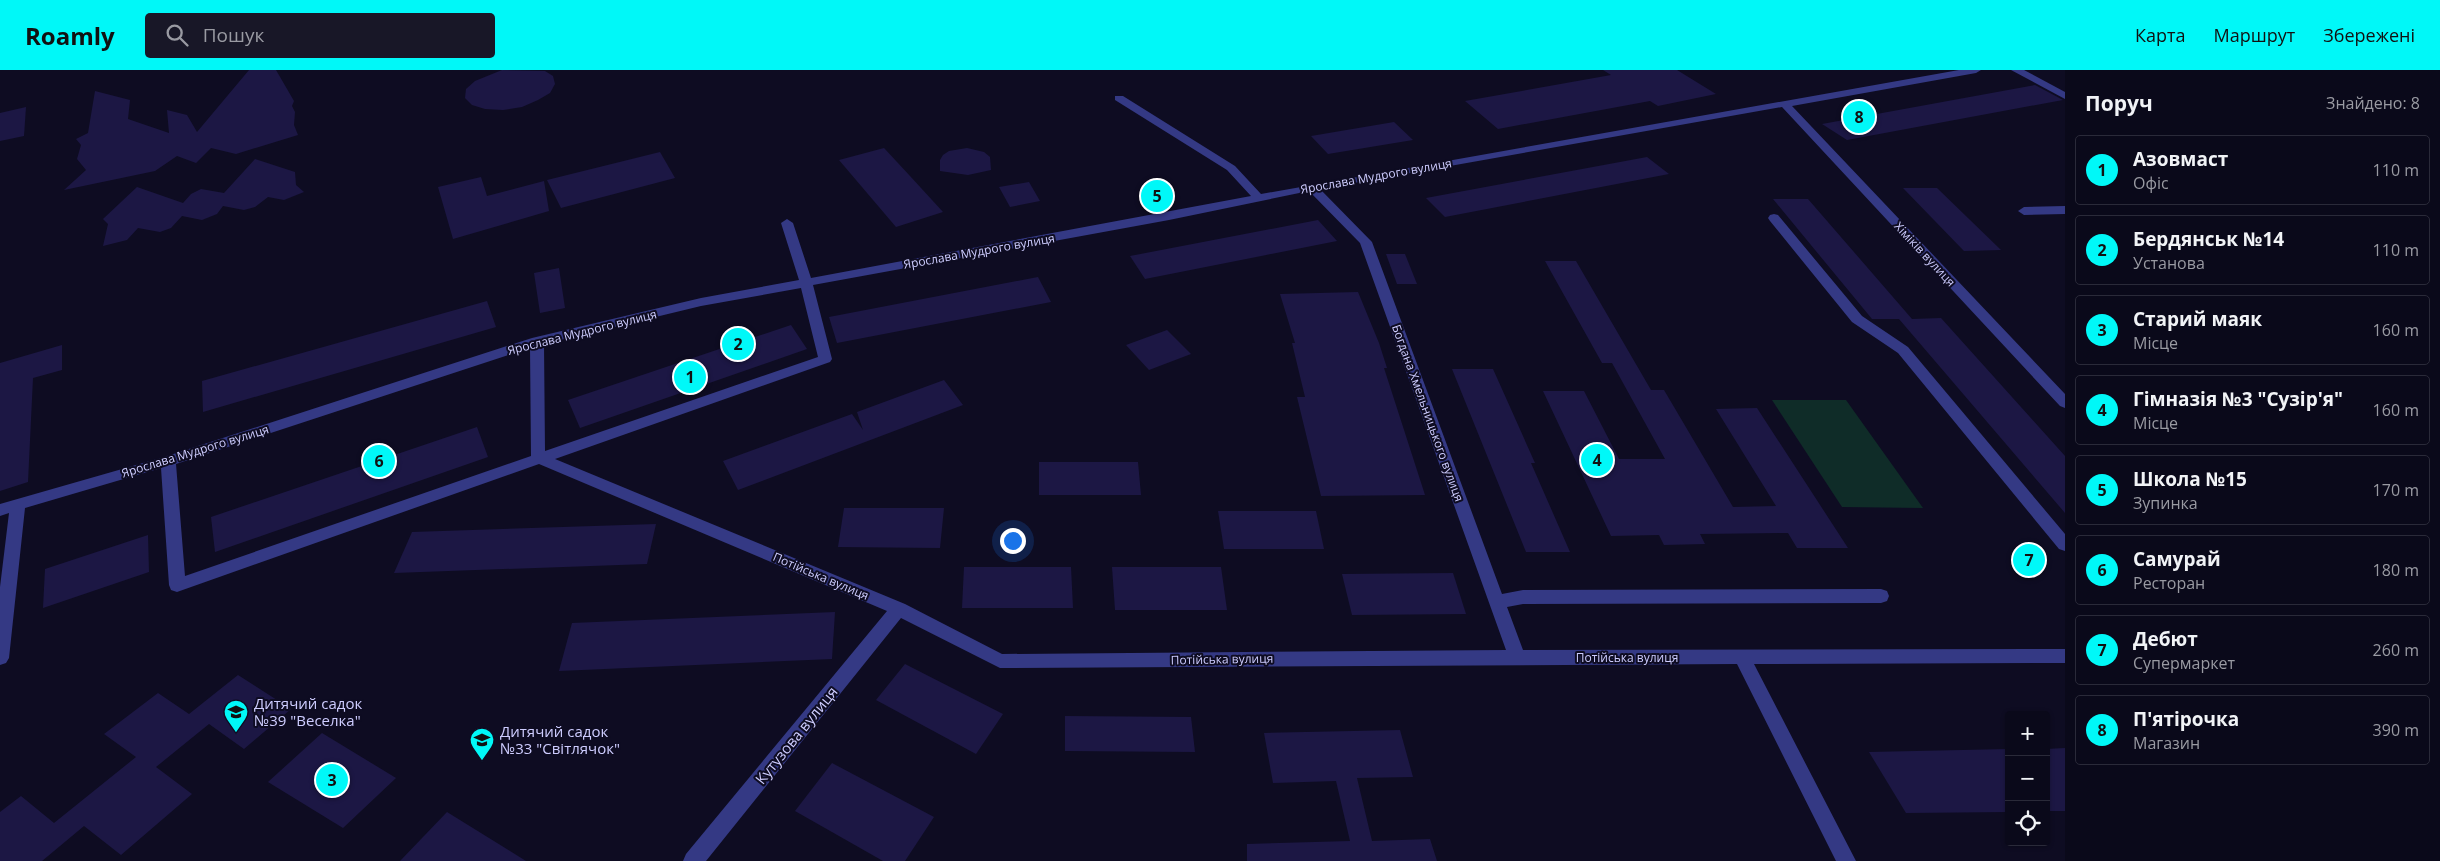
<!DOCTYPE html>
<html lang="uk">
<meta charset="utf-8">
<style>
:root{--surface:#0a091a;--page:#181727;--text:#f1f3f6;--muted:#999aa2;--line:#2a2a39;--accent:#00f8f8}
body{margin:0;font-family:"Open Sans",sans-serif;background:var(--page);color:var(--text)}
.controls{position:absolute;right:15px;bottom:15px;display:grid;overflow:hidden;border-radius:5px;box-shadow:0 1px 4px #0004}
.controls button{width:45px;height:45px;display:grid;place-items:center;padding:0;border:0;border-bottom:1px solid var(--line);background:var(--surface);color:var(--text);font:25px sans-serif}
.you{position:absolute;left:1012px;top:470px;width:18px;height:18px;margin:-12px;border:4px solid #fff;border-radius:50%;background:#1a73e8;box-shadow:0 0 0 8px #1a73e833}
.badge{display:grid;place-items:center;width:32px;height:32px;border-radius:50%;background:var(--accent);color:#111;font-size:16px;font-weight:700}
.pin{position:absolute;translate:-50% -50%;border:2px solid #fff;box-shadow:0 1px 5px #0006}
.list{margin:0;padding:0;list-style:none}
h2{display:flex;justify-content:space-between;align-items:center;height:65px;margin:0;padding:0 20px;font-size:21px}
h2 small{font-size:16px;font-weight:400;color:var(--muted)}
.list li{display:grid;grid-template-columns:32px 1fr auto;gap:15px;align-items:center;box-sizing:border-box;height:70px;margin:0 10px 10px;padding:0 10px;border:1px solid var(--line);border-radius:5px}
.list b{display:block;font-size:19px;white-space:nowrap}
.list p{margin:0;font-size:16px;white-space:nowrap;color:var(--muted)}
.list em{font-size:16px;font-style:normal;color:var(--muted)}
.icon{flex:none;width:28px;height:28px;fill:none;stroke:currentColor;stroke-width:2;stroke-linecap:round;stroke-linejoin:round}
.map{position:relative;flex:none;width:2065px;height:791px;overflow:hidden}
header{display:flex;align-items:center;gap:30px;box-sizing:border-box;height:70px;padding:0 25px;background:var(--accent);color:#111}
header strong{font-size:24px}
nav{display:flex;gap:28px;margin-inline-start:auto;font-size:18px}
.search{width:350px;height:45px;background:var(--page);display:flex;align-items:center;gap:12px;box-sizing:border-box;padding:0 18px;border-radius:5px;color:var(--muted);font-size:19px}
main{display:flex}
aside{flex:1;background:var(--surface)}
.map>svg:first-child{display:block}
.green{fill:#0f2c28}
.building{fill:#1c1744}
.lines{fill:none;stroke-linecap:round;stroke-linejoin:round}
.minor{fill:#343984;fill-rule:evenodd}
.labels{text-anchor:middle;dominant-baseline:central;stroke-width:4;stroke-linejoin:round;paint-order:stroke}
.street-label{font-size:12px;fill:#cecdff;stroke:#0e0c22}
.near-poi-label{font-size:15px;fill:#cecdff;stroke:#0e0c22;text-anchor:start}
.near-street-label{font-size:15px;fill:#cecdff;stroke:#0e0c22}
</style>
<header>
<strong>Roamly</strong>
<div class="search"><svg class="icon" aria-label="search" viewBox="0 0 24 24"><circle cx="10" cy="10" r="6"/><path d="M15 15l6 6"/></svg>Пошук</div>
<nav><a>Карта</a><a>Маршрут</a><a>Збережені</a></nav>
</header>
<main>
<div class="map">
<svg width="2065" height="791" viewBox="0 0 2065 791">
<rect width="100%" height="100%" fill="#0e0c22"/>
<polygon class="green" points="1772,330 1846,330 1923,438 1842,437"/>
<g class="building">
<polygon points="249,0 276,0 294,31 292,36 295,42 294,55 298,65 236,84 211,78 196,93 177,86 155,101 64,120 86,100 77,89 81,75 76,69 88,63 95,21 130,30 128,49 169,63 167,40 187,45 197,62"/>
<polygon points="502,0 545,1 553,6 555,14 550,23 538,30 522,37 503,40 485,39 472,35 465,28 466,19 475,11"/>
<polygon points="1603,0 1677,0 1716,24 1658,36 1650,31 1498,59 1465,31 1611,5"/>
<polygon points="2035,15 2063,30 1847,70 1822,54"/>
<polygon points="26,37 24,66 0,71 0,43"/>
<polygon points="1394,52 1413,70 1328,84 1311,66"/>
<polygon points="884,78 910,106 943,142 896,157 839,90"/>
<polygon points="967,78 984,82 990,87 991,100 968,105 940,101 940,90 943,85 949,81"/>
<polygon points="660,82 675,108 561,138 547,110"/>
<polygon points="1647,87 1669,104 1445,147 1426,128"/>
<polygon points="255,89 295,102 296,115 304,122 284,130 268,127 255,137 244,140 223,136 217,144 202,150 182,146 171,158 160,162 138,158 127,170 103,176 108,154 103,149 137,117 183,133 191,124 201,119 224,123"/>
<polygon points="481,107 487,126 544,111 549,141 453,169 438,117"/>
<polygon points="1029,112 1040,131 1010,137 999,117"/>
<polygon points="1903,118 1937,118 2001,180 1964,181"/>
<polygon points="1773,129 1808,129 1912,249 1941,248 2065,386 2065,443 1899,249 1872,249"/>
<polygon points="1318,150 1337,171 1145,209 1130,186"/>
<polygon points="1386,184 1405,184 1417,214 1397,214"/>
<polygon points="1545,191 1576,191 1651,320 1664,320 1733,437 1776,436 1716,339 1757,338 1848,478 1797,478 1788,463 1700,464 1705,474 1664,475 1659,465 1611,466 1543,321 1584,321 1619,389 1665,389 1612,293 1602,293"/>
<polygon points="559,198 565,238 540,243 534,203"/>
<polygon points="1038,207 1051,232 837,273 829,247"/>
<polygon points="1358,222 1379,273 1387,298 1384,298 1425,425 1321,426 1297,327 1305,327 1292,273 1295,273 1280,224"/>
<polygon points="487,231 496,257 203,342 202,311"/>
<polygon points="791,255 807,279 580,358 568,330"/>
<polygon points="1167,260 1191,284 1149,300 1126,275"/>
<polygon points="62,275 62,300 33,308 28,412 0,421 0,293"/>
<polygon points="1452,299 1493,299 1535,393 1531,393 1570,482 1526,482"/>
<polygon points="944,310 963,335 738,420 723,391 852,344 863,360 857,342"/>
<polygon points="477,357 488,387 215,482 211,447"/>
<polygon points="1039,392 1138,392 1141,425 1039,425"/>
<polygon points="844,438 944,438 940,478 838,477"/>
<polygon points="1218,441 1316,441 1324,479 1224,479"/>
<polygon points="656,454 647,494 394,503 412,462"/>
<polygon points="148,465 149,502 43,538 45,499"/>
<polygon points="964,497 1071,497 1073,538 962,538"/>
<polygon points="1112,497 1221,497 1227,540 1115,540"/>
<polygon points="1453,503 1466,544 1352,545 1342,504"/>
<polygon points="835,542 832,589 559,601 572,553"/>
<polygon points="905,594 1003,644 976,684 876,630"/>
<polygon points="238,605 291,639 244,679 209,654 156,697 192,724 121,785 84,756 42,791 0,791 0,742 21,726 54,753 136,687 104,664 158,623 189,644"/>
<polygon points="1065,646 1191,647 1195,682 1065,681"/>
<polygon points="1400,660 1413,707 1357,708 1372,771 1430,769 1437,791 1247,791 1247,774 1350,771 1336,711 1273,713 1264,663"/>
<polygon points="322,663 396,708 343,758 268,712"/>
<polygon points="2065,678 2065,741 2046,741 2046,679"/>
<polygon points="2009,679 2009,742 1906,743 1869,682"/>
<polygon points="832,693 934,747 905,791 883,791 795,741"/>
<polygon points="447,742 526,791 400,791"/>
</g>
<g class="lines">
<g class="minor">
<path d="M1959,0h22l-5,3 -184,33 273,288v14l-5,-2 -278,-299 -462,82 52,53 130,352 21,-4 358,-1 6,2 2,5 -2,5 -6,2 -358,1 -16,3 16,43 542,-1v14l-311,1 102,197h-20l-99,-197 -737,4 -99,-50 -195,243h-23l3,-7 201,-243 -348,-147 -362,128 -6,-2 -2,-5 -8,-117 -136,40 -16,150 -3,5 -6,2v-78l9,-74 -9,3v-12l164,-47 368,-119 169,-40 98,-18 -18,-57 6,-4 6,4 18,55 440,-82 -24,-26 -112,-70v-4h8l112,70 26,28zM1309,121l51,52 146,407 -504,4 -97,-50 -350,-145 275,-97 2,-3 -19,-74 356,-65zM801,218l17,69 -273,94 -1,-107 157,-38zM530,278l1,108 -346,120 -9,-112z"/>
<polygon points="2011,0 2024,0 2065,22 2065,29"/>
<polygon points="2065,136 2065,144 2024,145 2018,141 2024,137"/>
<polygon points="1774,144 1778,145 1862,246 1908,277 2065,464 2065,481 2059,479 1898,283 1852,252 1770,151 1768,148 1770,145"/>
</g>
</g>
<defs>
<symbol id="school-pin" viewBox="-11 -11 22 30"><path d="M0 17L-7.5 6A9.5 9.5 0 1 1 7.5 6Z" fill="#00f8f8" stroke="#0e0c22"/><path d="M0-5L7-2L0 1L-7-2ZM-4 1L0 2.5L4 1V4Q0 6-4 4Z" fill="#111"/></symbol>
</defs>
<g fill-rule="evenodd">
<use href="#school-pin" x="222" y="628" width="28" height="38"/>
<use href="#school-pin" x="468" y="656" width="28" height="38"/>
</g>
<g class="labels">
<g class="street-label">
<text transform="translate(1376 106) rotate(-10)">Ярослава Мудрого вулиця</text>
<text transform="translate(979 181) rotate(-10)">Ярослава Мудрого вулиця</text>
<text transform="translate(1925 184) rotate(47)">Хіміків вулиця</text>
<text transform="translate(582 262) rotate(-14)">Ярослава Мудрого вулиця</text>
<text transform="translate(1428 343) rotate(70)">Богдана Хмельницького вулиця</text>
<text transform="translate(195 381) rotate(-17)">Ярослава Мудрого вулиця</text>
<text transform="translate(821 506) rotate(23)">Потійська вулиця</text>
<text x="1627" y="587">Потійська вулиця</text>
<text transform="translate(1222 589) rotate(-1)">Потійська вулиця</text>
</g>
<g class="near-poi-label">
<text x="254" y="633">Дитячий садок<tspan x="254" dy="17">№39 "Веселка"</tspan></text>
<text x="500" y="661">Дитячий садок<tspan x="500" dy="17">№33 "Світлячок"</tspan></text>
</g>
<g class="near-street-label">
<text transform="translate(796 665) rotate(-51)">Кутузова вулиця</text>
</g>
</g>
</svg>
<div class="controls">
<button>+</button>
<button>−</button>
<button><svg class="icon" aria-label="locate" viewBox="0 0 24 24"><circle cx="12" cy="12" r="6"/><path d="M12 2v4M12 18v4M2 12h4M18 12h4"/></svg></button>
</div>
<div class="you"></div>
<div class="pin badge" style="left:690px;top:307px">1</div>
<div class="pin badge" style="left:738px;top:274px">2</div>
<div class="pin badge" style="left:332px;top:710px">3</div>
<div class="pin badge" style="left:1597px;top:390px">4</div>
<div class="pin badge" style="left:1157px;top:126px">5</div>
<div class="pin badge" style="left:379px;top:391px">6</div>
<div class="pin badge" style="left:2029px;top:490px">7</div>
<div class="pin badge" style="left:1859px;top:47px">8</div>
</div>
<aside>
<h2>Поруч<small>Знайдено: 8</small></h2>
<ul class="list">
<li><span class="badge">1</span><div><b>Азовмаст</b><p>Офіс</p></div><em>110 m</em></li>
<li><span class="badge">2</span><div><b>Бердянськ №14</b><p>Установа</p></div><em>110 m</em></li>
<li><span class="badge">3</span><div><b>Старий маяк</b><p>Місце</p></div><em>160 m</em></li>
<li><span class="badge">4</span><div><b>Гімназія №3 &quot;Сузір'я&quot;</b><p>Місце</p></div><em>160 m</em></li>
<li><span class="badge">5</span><div><b>Школа №15</b><p>Зупинка</p></div><em>170 m</em></li>
<li><span class="badge">6</span><div><b>Самурай</b><p>Ресторан</p></div><em>180 m</em></li>
<li><span class="badge">7</span><div><b>Дебют</b><p>Супермаркет</p></div><em>260 m</em></li>
<li><span class="badge">8</span><div><b>П'ятірочка</b><p>Магазин</p></div><em>390 m</em></li>
</ul>
</aside>
</main>
